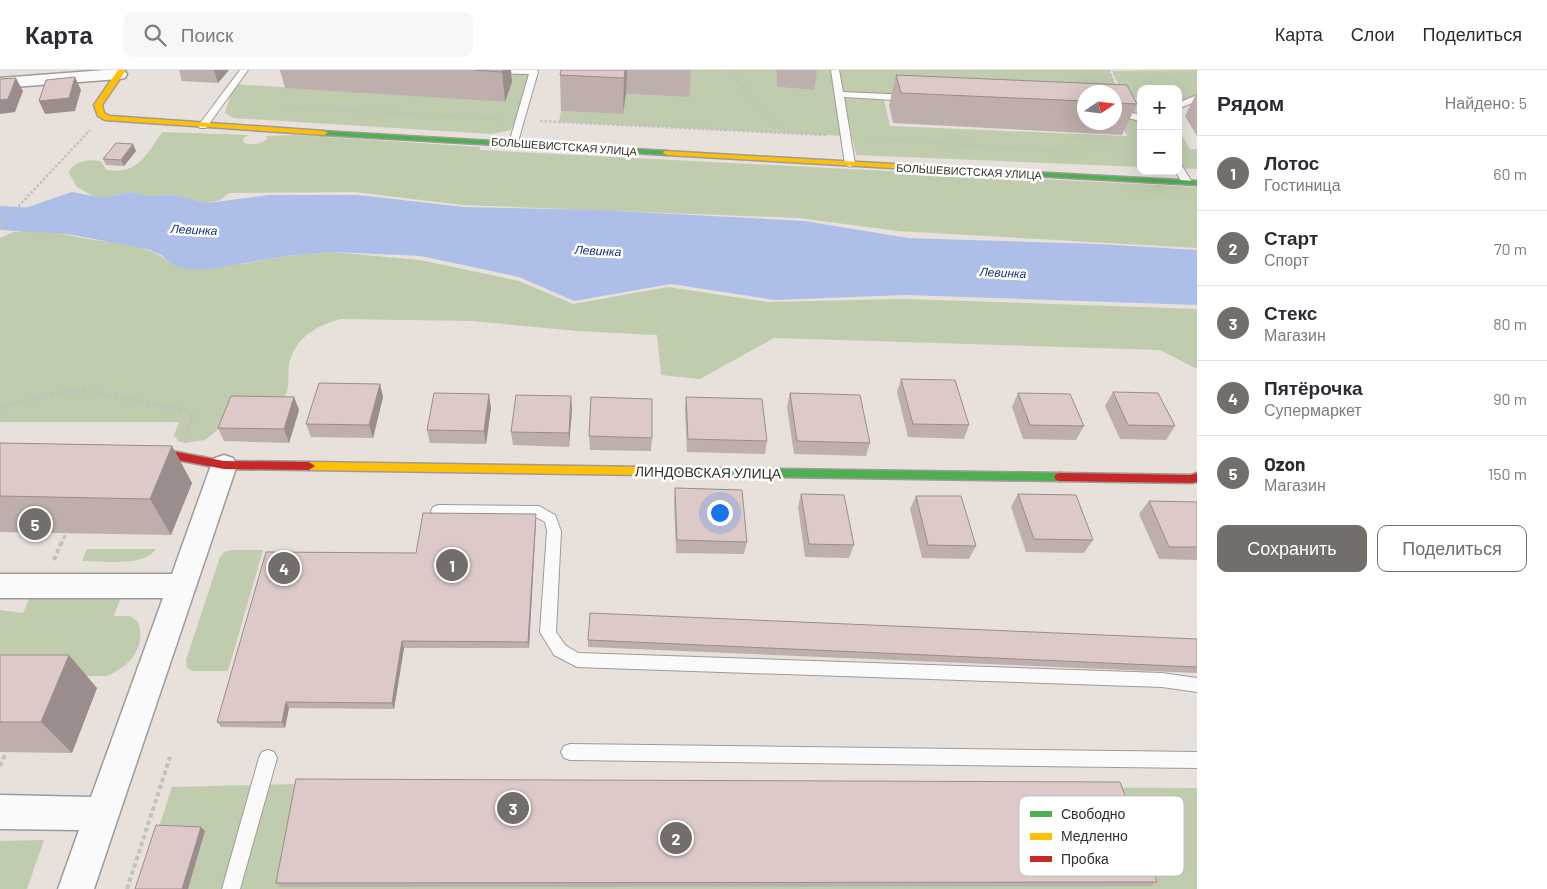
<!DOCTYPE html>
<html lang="ru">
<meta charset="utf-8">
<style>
:root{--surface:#fff;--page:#f7f7f7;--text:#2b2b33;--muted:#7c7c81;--line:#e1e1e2;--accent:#736e69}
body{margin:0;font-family:Barlow,sans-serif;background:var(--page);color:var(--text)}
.controls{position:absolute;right:15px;top:15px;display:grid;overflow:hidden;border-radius:10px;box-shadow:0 5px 20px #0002}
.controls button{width:45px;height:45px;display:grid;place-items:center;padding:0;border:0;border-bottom:1px solid var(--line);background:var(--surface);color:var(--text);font:25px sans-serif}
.compass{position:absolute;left:1077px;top:15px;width:45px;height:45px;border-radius:50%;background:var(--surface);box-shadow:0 5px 20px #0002;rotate:77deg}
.you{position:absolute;left:719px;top:442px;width:18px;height:18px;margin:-12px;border:4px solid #fff;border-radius:50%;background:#1a73e8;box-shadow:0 0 0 8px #1a73e833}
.badge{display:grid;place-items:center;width:32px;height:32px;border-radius:50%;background:var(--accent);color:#fff;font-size:16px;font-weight:700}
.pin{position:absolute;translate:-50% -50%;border:2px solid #fff;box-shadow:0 1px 5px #0006}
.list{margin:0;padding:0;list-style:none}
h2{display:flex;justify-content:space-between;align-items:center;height:65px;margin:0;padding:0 20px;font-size:21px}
h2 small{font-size:16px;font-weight:400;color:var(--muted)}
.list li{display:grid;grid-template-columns:32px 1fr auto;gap:15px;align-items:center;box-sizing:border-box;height:75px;padding:0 20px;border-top:1px solid var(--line)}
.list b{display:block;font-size:19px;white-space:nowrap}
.list p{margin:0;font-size:16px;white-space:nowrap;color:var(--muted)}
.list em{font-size:16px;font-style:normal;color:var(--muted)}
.actions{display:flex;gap:10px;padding:15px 20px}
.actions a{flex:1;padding:11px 0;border:1px solid var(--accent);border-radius:10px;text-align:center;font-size:18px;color:var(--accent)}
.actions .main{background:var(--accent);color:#fff}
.icon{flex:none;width:28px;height:28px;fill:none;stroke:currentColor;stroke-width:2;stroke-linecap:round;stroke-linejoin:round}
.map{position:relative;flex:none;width:1197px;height:819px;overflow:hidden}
header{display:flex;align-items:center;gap:30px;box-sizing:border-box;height:70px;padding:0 25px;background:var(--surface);border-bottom:1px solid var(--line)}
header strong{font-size:24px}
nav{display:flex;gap:28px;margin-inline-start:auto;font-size:18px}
.search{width:350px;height:45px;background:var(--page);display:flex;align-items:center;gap:12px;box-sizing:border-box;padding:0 18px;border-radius:10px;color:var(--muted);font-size:19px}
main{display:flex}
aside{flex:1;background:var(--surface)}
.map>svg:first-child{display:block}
.green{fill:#bfccad}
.water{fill:#adbfe9}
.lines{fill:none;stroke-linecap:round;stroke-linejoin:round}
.river{fill:#adbfe9;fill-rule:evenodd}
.lane-casing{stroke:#a09b97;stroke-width:2}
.street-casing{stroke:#a09b97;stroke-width:3}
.fast-casing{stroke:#a09b97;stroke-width:3}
.slow-casing{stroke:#a09b97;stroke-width:3}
.jam-casing{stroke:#a09b97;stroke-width:3}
.path-far2{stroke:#c3c0bd;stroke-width:2.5;stroke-dasharray:2.5 2;stroke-linecap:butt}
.path-far1{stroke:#c3c0bd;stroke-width:3;stroke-dasharray:4 2.5;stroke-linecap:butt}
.path{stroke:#c3c0bd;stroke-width:4;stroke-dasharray:4.5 3;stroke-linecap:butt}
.lane{fill:#fbfafa;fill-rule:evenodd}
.street{fill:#fbfafa;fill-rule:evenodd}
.fast{fill:#4caf50;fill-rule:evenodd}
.slow{fill:#ffc107;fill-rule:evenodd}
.jam{fill:#c62828;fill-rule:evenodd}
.wall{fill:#beaeac;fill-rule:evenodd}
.shaded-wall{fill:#9b8d8c}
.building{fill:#ddcac8;stroke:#9b8d8c}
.labels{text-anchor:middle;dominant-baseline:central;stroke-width:5;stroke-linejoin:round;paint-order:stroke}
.far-street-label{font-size:11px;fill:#35302c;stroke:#fff}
.far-water-label{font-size:12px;font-style:italic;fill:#143076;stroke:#fff}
.street-label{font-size:14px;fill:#35302c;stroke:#fff}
.key{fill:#fff;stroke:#c2c1c0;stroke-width:1}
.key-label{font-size:14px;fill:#35302c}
</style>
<header>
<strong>Карта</strong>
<div class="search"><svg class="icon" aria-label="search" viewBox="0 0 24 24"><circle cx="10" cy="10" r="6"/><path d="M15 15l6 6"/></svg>Поиск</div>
<nav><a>Карта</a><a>Слои</a><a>Поделиться</a></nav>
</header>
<main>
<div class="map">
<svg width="1197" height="819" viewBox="0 0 1197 819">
<rect width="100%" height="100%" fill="#e7e0db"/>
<g class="green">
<polygon points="662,0 776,0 777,17 813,20 812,0 1109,0 1117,19 1141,33 1141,97 856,85 844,28 884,30 890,56 1127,66 1119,47 1115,42 1114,22 1084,22 1084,38 838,24 845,66 559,52 561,41 623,44 626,24 688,27"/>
<polygon points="1197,0 1197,26 1178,34 1178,19 1141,19 1141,32 1120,18 1112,1"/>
<polygon points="514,1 534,2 521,50 515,50 511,60 491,64 233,48 225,43 234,14 505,32"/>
<polygon points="1178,59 1190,79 1197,79 1197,99 1178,98"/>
<path d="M162,62l86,3 -5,4 1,4c8,2 16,2 23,-4l-1,-3 30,-1 184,12v3l717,37v61l-299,-17 -99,-13 -337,-13 -107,-13 -126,1 -9,7 -13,3 -34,-8 -25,1 -16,-4 -29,6h-7l-19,-11 -7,-12 -1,-3c5,-11 20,-13 31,-11l7,9c31,5 40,-16 55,-38z"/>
<path d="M33,160c18,1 33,5 50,8 31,6 63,4 88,26h72l43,-8 45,-4 89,8 99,21 54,23 95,-17 100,15 137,-3 292,10v60l-37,-19 -386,-12 -74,41 -39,-4 -4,-40 -79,-4 -106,-10 -131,-2c-24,6 -47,19 -52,46 -2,12 2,24 -6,33l-63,30 -15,12 -20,3 -7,-2 -4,-6 5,-13h-179v-184l14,-6z"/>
<path d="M87,479h68c-7,18 -57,12 -73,12z"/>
<polygon points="232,480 263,480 228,601 193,601 187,598 186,590 220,487 224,482"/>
<path d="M30,527h91l-7,19h16l8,6c9,26 -9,45 -32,54h-106v-66l23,3z"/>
<polygon points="299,714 1197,718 1197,819 139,819 172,717"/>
<polygon points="44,770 27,819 0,819 0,771"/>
</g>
<polygon class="water" points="72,122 103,128 132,122 148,126 173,125 207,133 270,125 358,125 464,137 598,140 804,151 908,168 1099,174 1197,180 1197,235 905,225 775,230 671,214 574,231 519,207 421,186 331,182 286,186 210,199 187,199 171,194 161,185 147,179 51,161 23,159 14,155 12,149 28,137"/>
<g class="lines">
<polygon class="river" points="0,136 85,141 100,144 106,153 100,162 85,165 0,160"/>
<defs>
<g id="lane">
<polygon points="240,0 248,0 206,58 200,58 198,56"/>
<polygon points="491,0 537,0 538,2 517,75 509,73 529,4 495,3"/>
<polygon points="831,0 839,0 843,22 910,25 915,28 910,31 844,27 855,94 850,97 845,94"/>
<polygon points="1197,25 1197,31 1178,39 1178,33"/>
<polygon points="1114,39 1141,45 1141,51 1114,45"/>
<polygon points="1178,95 1182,96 1192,112 1191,114 1183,114 1175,101 1178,101"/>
<polygon points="438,435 539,436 555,445 561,461 556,562 565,575 578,583 1162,603 1197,608 1197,622 1162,617 577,597 554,585 540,562 547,461 545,452 538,448 438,447 433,445 431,441 433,437"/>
<polygon points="570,674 1197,682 1197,698 570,690 564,688 561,682 564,676"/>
<polygon points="268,680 274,682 277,688 240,819 222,819 259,688 262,682"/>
</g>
<g id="street">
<polygon points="105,0 123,0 127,4 125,8 119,9 0,18 0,8"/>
<polygon points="224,385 233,388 237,395 94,819 58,819 79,760 0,759 0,725 91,727 163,528 0,528 0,504 172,504 211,395 215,388"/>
</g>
<g id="fast">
<polygon points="321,61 667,81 671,83 667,85 324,65 321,65"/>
<polygon points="995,100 1197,111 1197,115 998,104 994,102"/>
<polygon points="645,397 1060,403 1064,404 1066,407 1064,410 1060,411 645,405 639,401"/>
</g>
<g id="slow">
<polygon points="118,0 126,0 102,35 104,43 110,46 324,61 328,63 324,65 105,50 98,46 94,35"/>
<polygon points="664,81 998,100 1002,102 998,104 667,85 663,83"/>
<polygon points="309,392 645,397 651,401 645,405 309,400 303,396"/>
</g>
<g id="jam">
<polygon points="140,379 177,382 224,391 309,392 315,396 309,400 224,399 177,390 136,386 135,383"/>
<polygon points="1060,403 1191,405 1197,403 1197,412 1192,413 1060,411 1056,410 1054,407 1056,404"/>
</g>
</defs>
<use href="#lane" class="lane-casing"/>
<use href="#street" class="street-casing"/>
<use href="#fast" class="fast-casing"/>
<use href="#slow" class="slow-casing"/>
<use href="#jam" class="jam-casing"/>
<g class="path-far2">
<polyline points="728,0 782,61"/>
<polyline points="1109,0 1116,18"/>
<polyline points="283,37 501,49"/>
<polyline points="540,51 826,65"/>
<polyline points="865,68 1083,83"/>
<polyline points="0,156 90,60"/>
</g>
<g class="path-far1">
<polyline points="0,338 49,324 81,320 185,340 193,347 187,363"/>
<polyline points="61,475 66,463"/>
</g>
<g class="path">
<polyline points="54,490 61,473"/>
<polyline points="0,696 6,682"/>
<polyline points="127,819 170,687"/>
</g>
<use href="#lane" class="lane"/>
<use href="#street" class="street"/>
<use href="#fast" class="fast"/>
<use href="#slow" class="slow"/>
<use href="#jam" class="jam"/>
</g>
<g class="wall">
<polygon points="179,0 229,0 218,13 182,11"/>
<polygon points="280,0 511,0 512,12 505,32 285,18"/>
<polygon points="561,0 691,0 689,27 626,24 623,44 561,41 560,5"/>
<polygon points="776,0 817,0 814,20 777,17"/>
<path d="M896,5l231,10 10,19 -15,31 -229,-12 -4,-18zM1084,22h30v30h-30z"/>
<polygon points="1197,22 1197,66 1185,46"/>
<polygon points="133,74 136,81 124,96 106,95 103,89"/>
<polygon points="901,309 969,355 964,369 908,367 897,322"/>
<polygon points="380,314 383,327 373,368 311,367 306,354"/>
<polygon points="1113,322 1175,356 1166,370 1120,369 1105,336"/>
<polygon points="790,323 870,373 866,386 794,384 787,337"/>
<polygon points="1018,323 1084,356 1076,370 1023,369 1012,337"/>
<polygon points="294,327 299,340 289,373 224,371 218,358"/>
<polygon points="686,327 767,371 765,384 687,382 685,340"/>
<polygon points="491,338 486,374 430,373 427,360"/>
<polygon points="572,339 569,377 513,375 511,362"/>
<polygon points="589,366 652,368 651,381 590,380"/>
<polygon points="0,373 172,376 192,413 171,465 0,462"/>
<polygon points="675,418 747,472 744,484 676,483 674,431"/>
<polygon points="801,424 854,475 849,488 805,487 798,437"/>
<polygon points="1018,424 1093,470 1084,483 1026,482 1011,437"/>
<polygon points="916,426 976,476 969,489 922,488 910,439"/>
<polygon points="1149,431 1197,432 1197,490 1159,489 1139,444"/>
<polygon points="536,450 529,578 404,578 394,639 289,638 285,658 221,657 217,652 416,483"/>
<polygon points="1197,569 1197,603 588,577 588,570"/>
<polygon points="0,585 97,618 72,683 0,682"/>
<polygon points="1157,812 1151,816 280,817 276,813"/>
</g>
<g class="shaded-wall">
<polygon points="214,0 229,0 218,13"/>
<polygon points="503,0 511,0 512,12 505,32 502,2"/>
<polygon points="625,0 627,0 626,24 623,44 624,8"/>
<polygon points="75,7 81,20 75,41 45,44 39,31"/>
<polygon points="16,8 23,21 15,42 0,44 0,30"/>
<polygon points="133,74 136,81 124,96 121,90"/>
<polygon points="380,314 383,327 373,368 369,355"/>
<polygon points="489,324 491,338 486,374 484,361"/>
<polygon points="571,326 572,339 569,377 569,363"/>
<polygon points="294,327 299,340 289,373 284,359"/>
<polygon points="172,376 192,413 171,465 150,429"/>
<polygon points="536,444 536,450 529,578 528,572"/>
<polygon points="402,571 404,578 394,639 392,633"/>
<polygon points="69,585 97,618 72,683 41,652"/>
<polygon points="286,632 289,638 285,658 282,652"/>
<polygon points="201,757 205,761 188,819 182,819"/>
</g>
<g class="building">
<polygon points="475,0 503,0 502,2"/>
<polygon points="561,0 625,0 624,8 560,5"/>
<polygon points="896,5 1127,15 1137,34 1114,33 1114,22 1084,22 1084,31 901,23"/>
<polygon points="75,7 69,28 39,31 46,10"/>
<polygon points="16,8 8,29 0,30 0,9"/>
<polygon points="116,73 133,74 121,90 103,89"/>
<polygon points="901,309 955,310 969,355 913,354"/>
<polygon points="319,313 380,314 369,355 306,354"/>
<polygon points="1113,322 1158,323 1175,356 1128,355"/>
<polygon points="434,323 489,324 484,361 427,360"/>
<polygon points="790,323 860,325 870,373 797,371"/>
<polygon points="1018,323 1070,324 1084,356 1030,355"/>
<polygon points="516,325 571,326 569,363 511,362"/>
<polygon points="231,326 294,327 284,359 218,358"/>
<polygon points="591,327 652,329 652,368 589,366"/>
<polygon points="686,327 762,329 767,371 688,369"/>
<polygon points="0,373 172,376 150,429 0,426"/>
<polygon points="675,418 742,420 747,472 677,470"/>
<polygon points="801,424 844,425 854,475 809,474"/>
<polygon points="1018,424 1076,425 1093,470 1034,469"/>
<polygon points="916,426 961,426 976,476 928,475"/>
<polygon points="1149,431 1197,432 1197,477 1169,477"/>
<polygon points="423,443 536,444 528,572 402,571 392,633 286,632 282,652 217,652 266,482 416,483"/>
<polygon points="590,543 1197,569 1197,597 588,570"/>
<polygon points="0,585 69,585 41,652 0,652"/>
<polygon points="296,709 1120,712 1157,812 276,813"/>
<polygon points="156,755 201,757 182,819 135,819"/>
</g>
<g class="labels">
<g class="far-street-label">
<text transform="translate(564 76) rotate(4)">БОЛЬШЕВИСТСКАЯ УЛИЦА</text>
<text transform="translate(969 101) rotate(3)">БОЛЬШЕВИСТСКАЯ УЛИЦА</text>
</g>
<g class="far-water-label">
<text transform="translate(194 159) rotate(3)">Левинка</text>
<text transform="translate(598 180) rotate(3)">Левинка</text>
<text transform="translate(1003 202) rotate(3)">Левинка</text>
</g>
<g class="street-label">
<text transform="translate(708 402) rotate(1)">ЛИНДОВСКАЯ УЛИЦА</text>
</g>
</g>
<rect x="1019" y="726" width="165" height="80" rx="8" class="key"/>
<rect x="1030" y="741" width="22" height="6" fill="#4caf50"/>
<rect x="1030" y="763" width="22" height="7" fill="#ffc107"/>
<rect x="1030" y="786" width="22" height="6" fill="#c62828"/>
<g class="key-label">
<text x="1061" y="749">Свободно</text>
<text x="1061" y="771">Медленно</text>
<text x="1061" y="794">Пробка</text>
</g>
</svg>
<div class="controls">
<button>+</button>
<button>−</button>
</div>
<svg class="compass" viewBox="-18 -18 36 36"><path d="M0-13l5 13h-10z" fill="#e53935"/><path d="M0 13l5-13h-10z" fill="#7c7c81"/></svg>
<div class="you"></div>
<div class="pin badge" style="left:452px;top:495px">1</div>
<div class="pin badge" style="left:676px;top:768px">2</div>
<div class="pin badge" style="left:513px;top:738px">3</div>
<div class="pin badge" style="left:284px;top:498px">4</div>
<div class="pin badge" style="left:35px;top:454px">5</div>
</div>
<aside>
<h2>Рядом<small>Найдено: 5</small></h2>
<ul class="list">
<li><span class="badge">1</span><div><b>Лотос</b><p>Гостиница</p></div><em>60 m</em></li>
<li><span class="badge">2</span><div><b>Старт</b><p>Спорт</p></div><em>70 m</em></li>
<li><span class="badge">3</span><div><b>Стекс</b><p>Магазин</p></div><em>80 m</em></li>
<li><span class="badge">4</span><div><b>Пятёрочка</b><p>Супермаркет</p></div><em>90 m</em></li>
<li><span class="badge">5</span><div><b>Ozon</b><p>Магазин</p></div><em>150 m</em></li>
</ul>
<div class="actions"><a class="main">Сохранить</a><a>Поделиться</a></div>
</aside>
</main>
